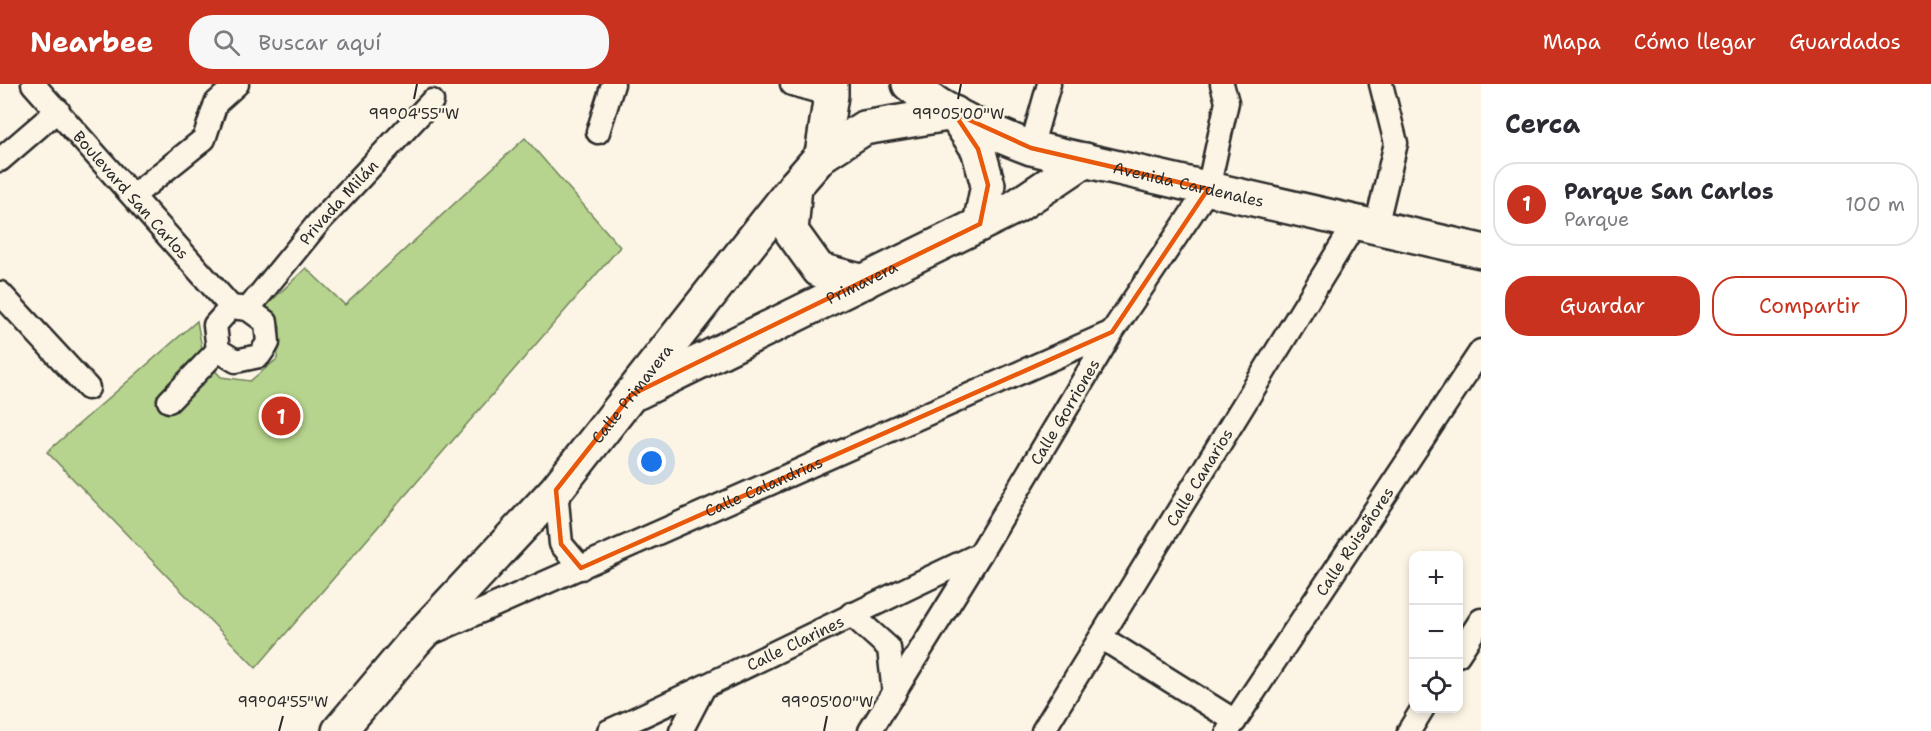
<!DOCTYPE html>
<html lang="es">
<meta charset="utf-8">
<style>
:root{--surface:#fff;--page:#f7f7f7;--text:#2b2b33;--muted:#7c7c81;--line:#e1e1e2;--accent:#c8321e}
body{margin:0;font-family:"Shantell Sans",sans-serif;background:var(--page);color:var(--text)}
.controls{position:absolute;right:18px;bottom:18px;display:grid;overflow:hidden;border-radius:12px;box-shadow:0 3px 9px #0003}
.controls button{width:54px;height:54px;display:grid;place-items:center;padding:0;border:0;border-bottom:2px solid var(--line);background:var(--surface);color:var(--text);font:30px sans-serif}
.you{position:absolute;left:652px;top:378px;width:21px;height:21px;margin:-15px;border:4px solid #fff;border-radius:50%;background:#1a73e8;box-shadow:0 0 0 9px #1a73e833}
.badge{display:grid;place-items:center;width:39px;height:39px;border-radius:50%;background:var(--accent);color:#fff;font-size:20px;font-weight:700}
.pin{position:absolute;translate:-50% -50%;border:3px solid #fff;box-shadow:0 2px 6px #0006}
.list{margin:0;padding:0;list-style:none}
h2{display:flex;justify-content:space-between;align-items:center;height:78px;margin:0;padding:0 24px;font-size:26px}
h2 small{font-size:20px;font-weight:400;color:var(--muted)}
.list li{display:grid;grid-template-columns:39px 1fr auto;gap:18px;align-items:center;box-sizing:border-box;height:84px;margin:0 12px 12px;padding:0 12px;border:2px solid var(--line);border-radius:24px}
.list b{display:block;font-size:22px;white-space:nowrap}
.list p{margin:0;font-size:20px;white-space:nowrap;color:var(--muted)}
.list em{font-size:20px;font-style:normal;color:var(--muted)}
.actions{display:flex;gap:12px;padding:18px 24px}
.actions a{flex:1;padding:14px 0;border:2px solid var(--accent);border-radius:24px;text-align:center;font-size:21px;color:var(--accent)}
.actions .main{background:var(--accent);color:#fff}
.icon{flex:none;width:33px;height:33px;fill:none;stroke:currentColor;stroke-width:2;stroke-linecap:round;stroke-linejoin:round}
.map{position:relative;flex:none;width:1481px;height:647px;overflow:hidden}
header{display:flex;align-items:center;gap:36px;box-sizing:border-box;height:84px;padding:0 30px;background:var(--accent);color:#fff}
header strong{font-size:28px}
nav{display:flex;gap:33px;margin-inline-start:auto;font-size:21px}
.search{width:420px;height:54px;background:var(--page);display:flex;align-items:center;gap:15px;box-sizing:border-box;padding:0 21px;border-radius:24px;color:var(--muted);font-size:22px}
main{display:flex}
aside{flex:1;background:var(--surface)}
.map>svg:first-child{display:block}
.green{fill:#b6d48d;stroke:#70805c;stroke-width:1.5}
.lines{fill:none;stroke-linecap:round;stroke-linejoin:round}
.street-casing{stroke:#2b2b2b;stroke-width:27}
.secondary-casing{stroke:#2b2b2b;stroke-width:38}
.street{stroke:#fcf5e5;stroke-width:22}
.secondary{stroke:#fcf5e5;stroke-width:33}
.marked{fill:none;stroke:#e8590c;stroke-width:4.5;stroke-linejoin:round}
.ticks{fill:none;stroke:#2b2b2b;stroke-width:2}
.labels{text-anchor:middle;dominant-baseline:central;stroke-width:5;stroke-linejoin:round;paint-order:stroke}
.street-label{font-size:16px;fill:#2b2b2b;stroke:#fcf5e5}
.ticks-label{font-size:15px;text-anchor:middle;fill:#2b2b2b;stroke:#fcf5e5;stroke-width:5;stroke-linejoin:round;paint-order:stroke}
</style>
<header>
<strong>Nearbee</strong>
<div class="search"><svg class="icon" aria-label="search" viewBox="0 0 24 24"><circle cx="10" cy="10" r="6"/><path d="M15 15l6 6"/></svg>Buscar aquí</div>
<nav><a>Mapa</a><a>Cómo llegar</a><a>Guardados</a></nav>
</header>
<main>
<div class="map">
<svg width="1481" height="647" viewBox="0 0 1481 647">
<rect width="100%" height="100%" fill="#fcf5e5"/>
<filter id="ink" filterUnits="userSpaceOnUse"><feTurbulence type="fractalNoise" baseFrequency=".0167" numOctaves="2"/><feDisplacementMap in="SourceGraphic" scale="12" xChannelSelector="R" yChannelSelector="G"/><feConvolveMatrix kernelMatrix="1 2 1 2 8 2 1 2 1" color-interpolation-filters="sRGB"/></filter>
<g filter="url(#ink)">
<polygon class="green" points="525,54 620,163 256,584 47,368 197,237 204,275 221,293 250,297 277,275 280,243 263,225 306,184 345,221"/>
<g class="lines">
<defs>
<g id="street">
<path id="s1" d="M33,0l198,223 17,2 18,13 2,21 -9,13 -23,5 -18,-11 -3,-25 16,-18"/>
<polyline points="792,0 831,11"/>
<polyline points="598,48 613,0"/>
<polyline points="1031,64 1049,0"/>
<polyline points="0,76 58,26"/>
<polyline points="133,112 204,55 216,19 237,0"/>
<polyline points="1376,143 1396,59 1381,0"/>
<polyline points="0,209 88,304"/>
<path id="s2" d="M248,225l71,-87 113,-121"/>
<polyline points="169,317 218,266"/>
<polyline points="556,406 561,460 581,484"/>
<polyline points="851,530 889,564 894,610"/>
<path id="s3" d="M427,551l685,-303"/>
<polyline points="1102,554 1235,637"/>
<polyline points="1458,571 1481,536"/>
<path id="s4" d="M609,647c125,-57 247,-119 371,-177"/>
<polyline points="681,647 704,603"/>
<path id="s5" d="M870,647l110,-177 132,-222 96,-143 19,-87 -5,-18"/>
<path id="s6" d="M1043,647l313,-509"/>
<path id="s7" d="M1228,647l253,-380"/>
<polyline points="1409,647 1423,624"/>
</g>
<g id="secondary">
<path id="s8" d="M909,0c34,29 81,48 122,64l450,103"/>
<polyline points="955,31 978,65 988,101 980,140"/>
<polyline points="822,71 831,11 831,0"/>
<polyline points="795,102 791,147 819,186 864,198"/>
<path id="s9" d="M638,308l377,-185 70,-47"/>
<path id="s10" d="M339,647l76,-90 141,-151 239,-304 27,-31 42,-27 90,-15"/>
</g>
</defs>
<use href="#street" class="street-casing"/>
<use href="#secondary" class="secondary-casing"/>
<use href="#street" class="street"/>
<use href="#secondary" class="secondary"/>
</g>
</g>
<path class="marked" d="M954,29l77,35 177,41 -96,143 -531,236 -20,-24 -5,-54 75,-95 349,-171 8,-39 -10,-36z"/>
<path class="ticks" d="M414,15l3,-15M958,15l3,-15M279,647l4,-15M824,647l3,-15"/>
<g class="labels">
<g class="street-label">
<text stroke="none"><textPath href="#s8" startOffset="300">Avenida Cardenales</textPath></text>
<text stroke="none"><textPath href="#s1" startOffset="148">Boulevard San Carlos</textPath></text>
<text stroke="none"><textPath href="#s2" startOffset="140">Privada Milán</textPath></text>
<text stroke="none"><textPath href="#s9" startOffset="249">Primavera</textPath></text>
<text stroke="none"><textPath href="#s10" startOffset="447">Calle Primavera</textPath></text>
<text stroke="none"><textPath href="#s5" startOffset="374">Calle Gorriones</textPath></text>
<text stroke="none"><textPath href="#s6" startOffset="298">Calle Canarios</textPath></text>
<text stroke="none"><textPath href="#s3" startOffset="368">Calle Calandrias</textPath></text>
<text stroke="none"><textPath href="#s7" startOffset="228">Calle Ruiseñores</textPath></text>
<text stroke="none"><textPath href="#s4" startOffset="206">Calle Clarines</textPath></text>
</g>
</g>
<g class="ticks-label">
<text x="414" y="35">99°04'55"W</text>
<text x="958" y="35">99°05'00"W</text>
<text x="283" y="623">99°04'55"W</text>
<text x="827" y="623">99°05'00"W</text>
</g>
</svg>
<div class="controls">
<button>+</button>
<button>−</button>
<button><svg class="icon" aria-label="locate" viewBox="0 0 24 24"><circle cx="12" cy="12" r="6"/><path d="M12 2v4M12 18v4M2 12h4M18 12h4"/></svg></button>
</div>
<div class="you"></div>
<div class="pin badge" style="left:281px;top:332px">1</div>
</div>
<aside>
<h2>Cerca<small></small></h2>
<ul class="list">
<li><span class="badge">1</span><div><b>Parque San Carlos</b><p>Parque</p></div><em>100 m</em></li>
</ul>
<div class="actions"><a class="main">Guardar</a><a>Compartir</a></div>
</aside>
</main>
